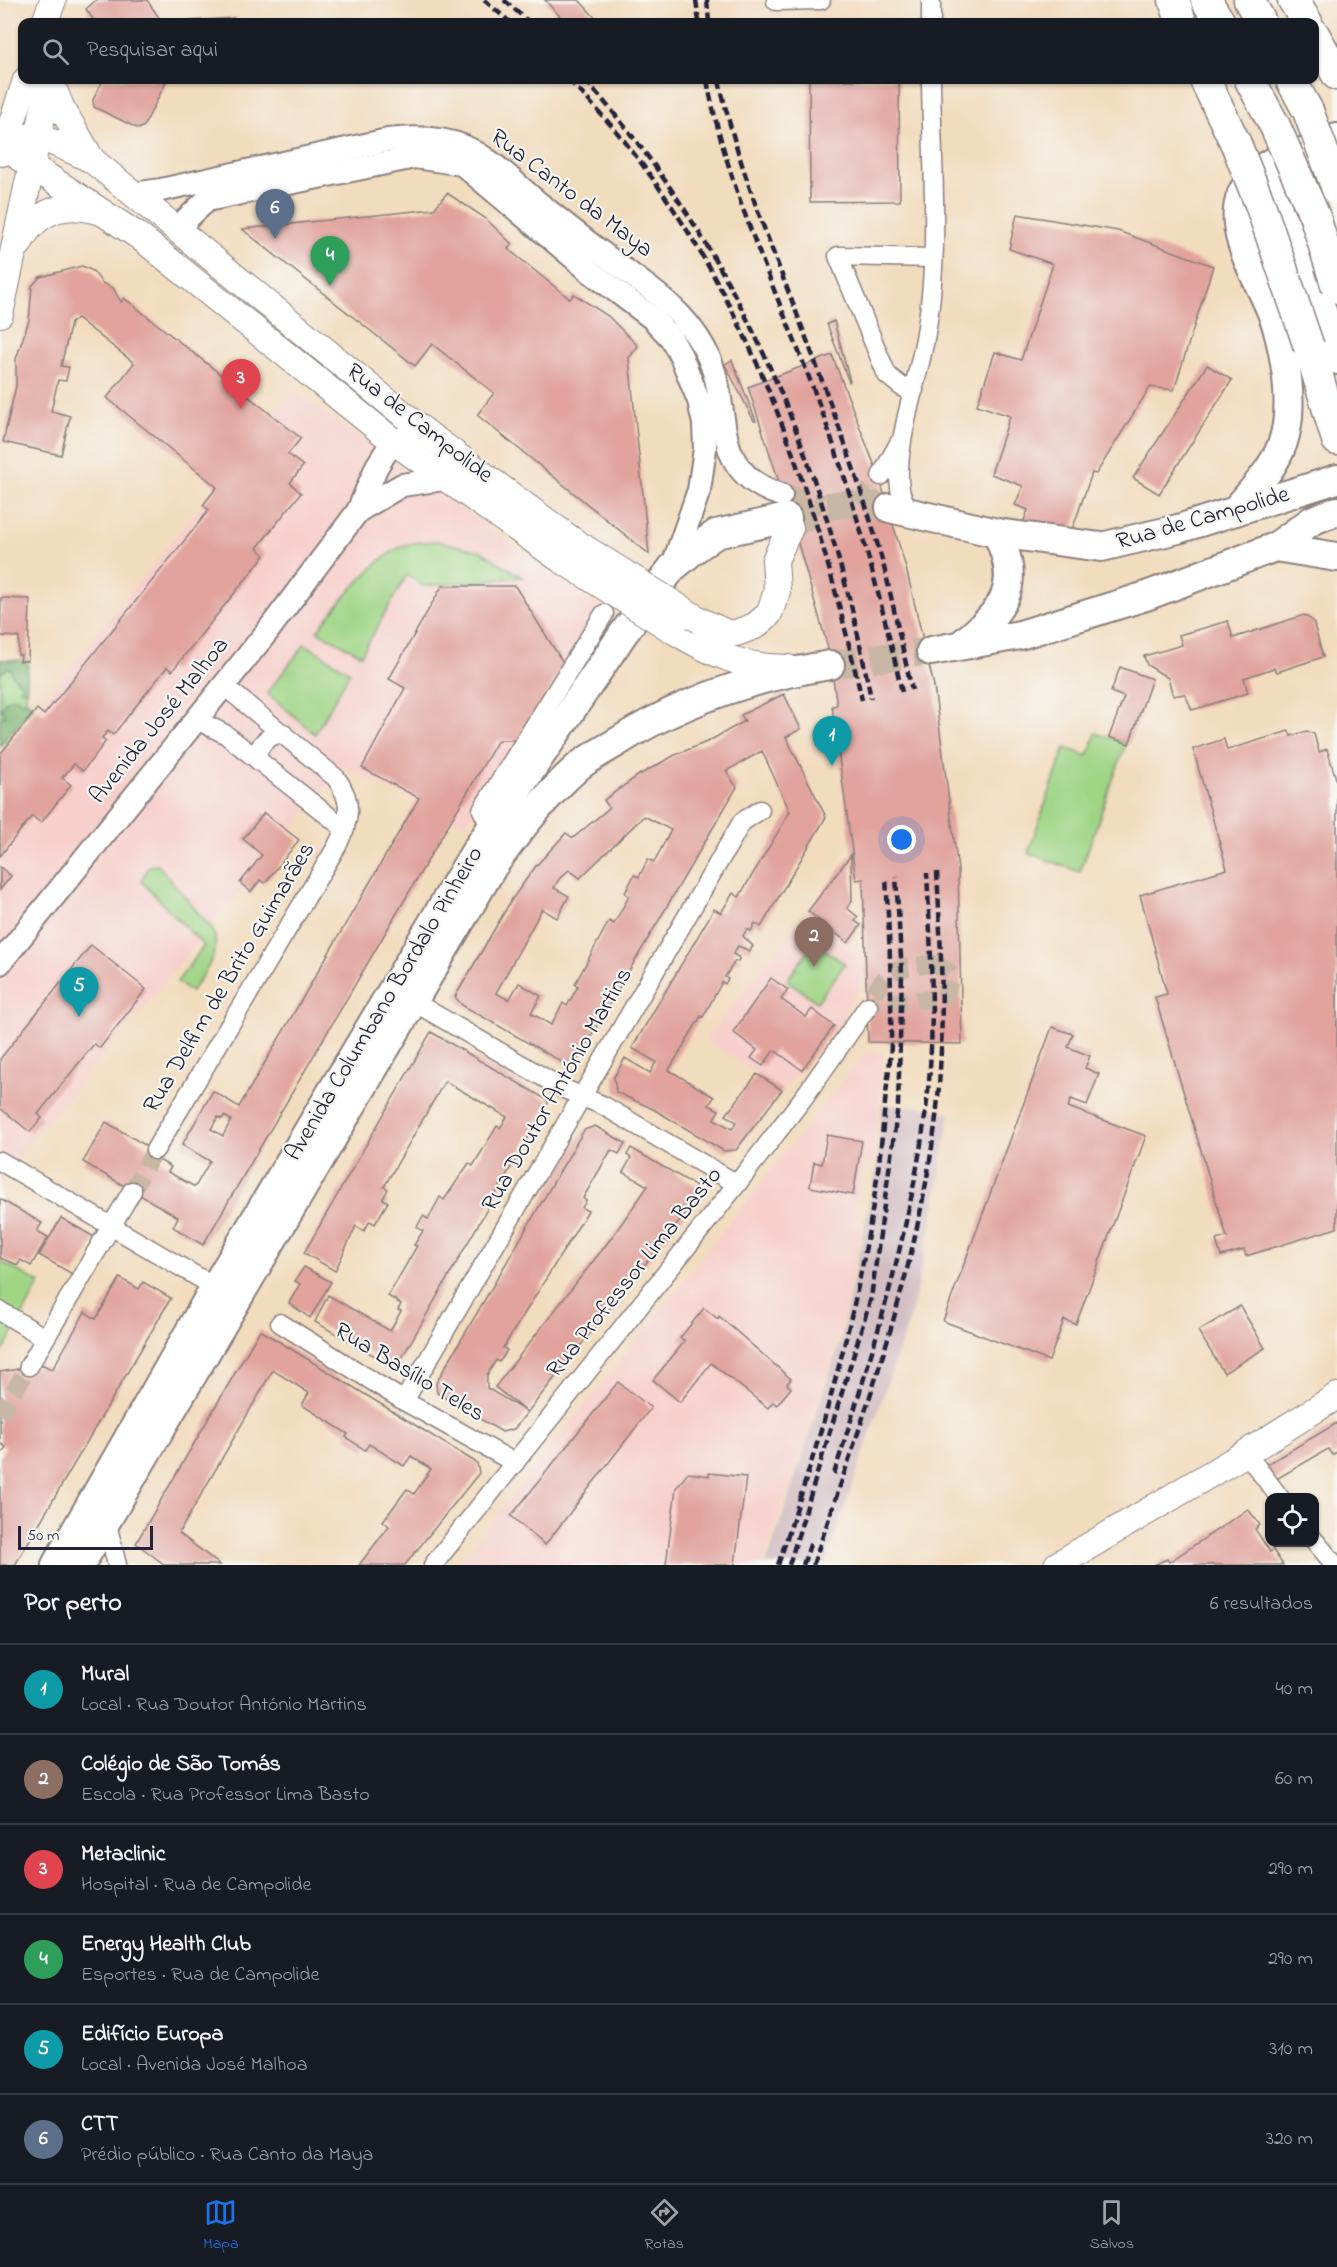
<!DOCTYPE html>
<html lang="pt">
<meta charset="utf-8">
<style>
:root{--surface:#171b24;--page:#20242c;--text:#f1f3f6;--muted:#9ea1a6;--line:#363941;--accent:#1a73e8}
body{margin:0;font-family:"Indie Flower",sans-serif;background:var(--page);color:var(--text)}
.controls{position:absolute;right:18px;bottom:18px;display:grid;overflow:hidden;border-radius:12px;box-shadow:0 2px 4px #0004}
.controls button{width:54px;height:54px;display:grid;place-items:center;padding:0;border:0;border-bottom:2px solid var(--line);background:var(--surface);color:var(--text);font:30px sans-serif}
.scale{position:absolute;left:18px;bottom:15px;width:135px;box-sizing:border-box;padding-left:6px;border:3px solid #22223b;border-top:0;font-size:16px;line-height:21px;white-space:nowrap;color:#22223b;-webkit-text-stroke:4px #f6f6f2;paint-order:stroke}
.you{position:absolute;left:902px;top:840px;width:21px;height:21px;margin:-15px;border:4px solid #fff;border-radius:50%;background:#1a73e8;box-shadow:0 0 0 9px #1a73e833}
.badge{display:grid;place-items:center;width:39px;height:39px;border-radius:50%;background:var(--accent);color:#fff;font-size:20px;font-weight:700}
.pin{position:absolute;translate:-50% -50px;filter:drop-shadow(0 2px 3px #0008)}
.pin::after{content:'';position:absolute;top:32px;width:21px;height:18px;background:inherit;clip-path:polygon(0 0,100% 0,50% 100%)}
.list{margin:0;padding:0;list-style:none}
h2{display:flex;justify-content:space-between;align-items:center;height:78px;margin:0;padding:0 24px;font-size:26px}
h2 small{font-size:20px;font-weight:400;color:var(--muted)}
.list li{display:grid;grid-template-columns:39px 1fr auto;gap:18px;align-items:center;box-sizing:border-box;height:90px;padding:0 24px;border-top:2px solid var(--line)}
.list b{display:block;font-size:22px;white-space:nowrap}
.list p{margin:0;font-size:20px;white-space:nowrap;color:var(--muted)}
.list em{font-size:20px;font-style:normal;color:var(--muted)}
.icon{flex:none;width:33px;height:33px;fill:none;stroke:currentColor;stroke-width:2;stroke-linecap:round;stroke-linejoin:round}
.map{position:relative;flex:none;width:1337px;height:1565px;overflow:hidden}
.search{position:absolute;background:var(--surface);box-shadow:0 2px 4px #0004;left:18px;right:18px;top:18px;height:66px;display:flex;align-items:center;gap:15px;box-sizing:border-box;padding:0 21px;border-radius:12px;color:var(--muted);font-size:22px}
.sheet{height:618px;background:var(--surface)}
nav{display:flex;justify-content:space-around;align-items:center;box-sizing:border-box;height:84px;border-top:2px solid var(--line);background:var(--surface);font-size:16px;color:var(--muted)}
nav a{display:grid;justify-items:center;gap:3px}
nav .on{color:var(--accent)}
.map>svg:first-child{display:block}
.built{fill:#f7d0cc}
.industrial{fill:#d2bec3}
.green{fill:#a0d586;stroke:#617c60;stroke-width:1.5}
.forest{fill:#80b673;stroke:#516c57;stroke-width:1.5}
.building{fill:#e1a39c;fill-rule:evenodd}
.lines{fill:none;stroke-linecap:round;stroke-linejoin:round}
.minor-tunnel{stroke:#c8b7a4;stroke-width:18;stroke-dasharray:18 9;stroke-linecap:butt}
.tertiary-tunnel{stroke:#c8b7a4;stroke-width:22;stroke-dasharray:22 11;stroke-linecap:butt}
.secondary-tunnel{stroke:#c8b7a4;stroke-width:26;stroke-dasharray:26 13;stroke-linecap:butt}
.primary-tunnel{stroke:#c8b7a4;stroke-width:28;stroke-dasharray:28 14;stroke-linecap:butt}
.minor-casing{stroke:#8a7f7c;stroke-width:21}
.tertiary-casing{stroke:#8a7f7c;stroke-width:26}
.secondary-casing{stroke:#8a7f7c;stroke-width:28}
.primary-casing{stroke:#8a7f7c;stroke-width:32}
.trunk-casing{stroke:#8a7f7c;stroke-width:33}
.minor{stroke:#fff;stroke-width:18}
.tertiary{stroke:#fff;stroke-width:22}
.secondary{stroke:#fff;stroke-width:26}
.primary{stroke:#fff;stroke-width:28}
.trunk{stroke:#fff;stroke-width:30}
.rail{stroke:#22223b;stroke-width:4.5;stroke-dasharray:9 4.5;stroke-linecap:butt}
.secondary-bridge-casing{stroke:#8a7f7c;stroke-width:28;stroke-linecap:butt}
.trunk-bridge-casing{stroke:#8a7f7c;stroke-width:33;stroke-linecap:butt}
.secondary-bridge{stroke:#fff;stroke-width:26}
.trunk-bridge{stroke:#fff;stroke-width:30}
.labels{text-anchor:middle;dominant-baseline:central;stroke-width:4.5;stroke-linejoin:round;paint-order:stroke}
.street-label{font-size:24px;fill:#22223b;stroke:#f6f6f2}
</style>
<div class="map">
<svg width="1337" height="1565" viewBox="0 0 1337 1565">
<rect width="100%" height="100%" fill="#f6f6f2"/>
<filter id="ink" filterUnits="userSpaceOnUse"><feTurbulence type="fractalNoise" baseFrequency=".0167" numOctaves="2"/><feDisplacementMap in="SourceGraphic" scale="12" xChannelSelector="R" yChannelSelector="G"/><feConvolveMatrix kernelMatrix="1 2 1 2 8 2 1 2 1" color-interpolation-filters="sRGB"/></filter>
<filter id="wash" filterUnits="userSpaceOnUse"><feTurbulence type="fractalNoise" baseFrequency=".008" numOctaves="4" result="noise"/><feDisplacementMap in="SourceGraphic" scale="24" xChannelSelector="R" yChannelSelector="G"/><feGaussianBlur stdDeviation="1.35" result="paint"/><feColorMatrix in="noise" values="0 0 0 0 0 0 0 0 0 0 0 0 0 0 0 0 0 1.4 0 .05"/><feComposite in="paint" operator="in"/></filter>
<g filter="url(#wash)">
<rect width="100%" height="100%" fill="#f2dcbe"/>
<g class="built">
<polygon points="293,391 601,607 465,825 344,767 32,1140 0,1184 0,754"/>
<polygon points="851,855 852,901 848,908 858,917 855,921 861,925 848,943 864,960 866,975 843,1017 802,1070 782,1090 706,1040"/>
<polygon points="867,1050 884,1051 874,1164 863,1163 854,1222 862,1225 845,1311 833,1355 762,1565 457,1565"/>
</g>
<polygon class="industrial" points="882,1104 920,1107 950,1113 931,1226 911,1315 825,1565 766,1565 840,1342 877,1166"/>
<g class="green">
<path d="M437,541l44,10 41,26 -99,9 -16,-11 -46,80 -44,-24c19,-24 62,-80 92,-87 9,-2 19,-2 28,-3z"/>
<polygon points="305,644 350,672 315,734 267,693"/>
<polygon points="0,660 28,661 26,700 33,706 0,746"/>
<polygon points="1096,733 1126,743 1080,872 1028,853 1065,748 1088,756"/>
<path d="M158,865l55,65c9,23 -9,43 -22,62l-14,-10 27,-36 -63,-65 8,-15z"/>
<polygon points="814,942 845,964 817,1002 787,980"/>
<polygon points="0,1261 40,1283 0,1357"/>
</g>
<g class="forest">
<polygon points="0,660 28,661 26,691 20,689 21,684 12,675 11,669 7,668 0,675"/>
<polygon points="11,698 16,698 21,702 26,700 33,706 0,746 0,718 5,716 1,708 6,700"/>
</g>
<g id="blocks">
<g class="building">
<polygon points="96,0 147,0 162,22 95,22 86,9"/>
<polygon points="545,0 579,0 599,22 565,22"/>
<polygon points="234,18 240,22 188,22 188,21"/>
<polygon points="103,80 167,80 144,126 139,129 94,107 93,100"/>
<polygon points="809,80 899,80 900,201 810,202"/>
<polygon points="447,193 485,218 512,244 508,249 570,299 574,294 608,316 638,346 629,358 649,554 477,415 494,393 432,344 415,366 242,229 434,209"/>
<polygon points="1017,214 1118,231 1213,266 1174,390 1150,387 1096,474 1092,473 1071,533 1023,523 1028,510 1015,505 1023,486 991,474 1010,416 977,405 995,352 1021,360 1053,264 1009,249"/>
<polygon points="82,266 93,271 102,283 113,288 121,302 124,298 301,438 288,454 303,466 290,483 301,493 257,548 265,555 172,671 167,667 113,735 108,731 102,738 106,741 83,771 74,764 62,778 71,785 41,823 32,816 0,856 0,754 37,709 44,715 209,510 203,505 217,487 107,398 134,363 77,318 71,323 61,366 69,367 66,381 58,380 51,411 70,416 61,455 3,442 16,386 16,359 29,320 32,286 40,277"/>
<polygon points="834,321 850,381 849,382 827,324"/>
<polygon points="832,355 879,477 906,568 934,686 958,870 962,1044 868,1042 863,879 856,880 832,706 837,705 828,648 789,512 748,387"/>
<polygon points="732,360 756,421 754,421 725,364"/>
<polygon points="1207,365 1232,380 1159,494 1133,478"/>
<path d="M442,586h73l49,78 -43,76h-23l-295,505 -30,-18 5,-10 -95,-55 23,-40 56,33 -3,5 12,7 -3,5 27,15 15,-26 -28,-16 31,-54 26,16 180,-309 -57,-30 43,-80 -16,-9zM224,1116l7,4 -8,16 -12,-7 7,-12 4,2z"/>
<polygon points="1,598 30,599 28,661 20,661 21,655 18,655 19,637 0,636"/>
<polygon points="1304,615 1313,621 1323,657 1277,672 1274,668 1244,678 1248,693 1192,710 1185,694 1173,696 1168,678 1147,665 1144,656 1182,645 1179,635 1228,621 1233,638"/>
<polygon points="1120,667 1152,679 1129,744 1109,737 1124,697 1111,692"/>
<path d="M784,694l17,35 -15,8 40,80 -65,110 -6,-4 -4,8 -4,-2 -4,7 10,10 -3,5 -12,-5 -5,8 7,4 -3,4 -2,-1 -10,16 3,2 -3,5 -3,-2 -19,35 -2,-1 -32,54 45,27 -5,8 10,5 -5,9 18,10 4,-7 -10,-7 31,-41 25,16 -46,60 -12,1 -71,-42 -37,-17 -2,-15 11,-19 25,15 6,-11 -24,-14 82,-139 7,4 12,-20 6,4 51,-85 -28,-61 -36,20 11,16 -162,276 -8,2 -105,-60 -7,-8 57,-98 24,-33 30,-33 7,5 36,-30 -5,-8 35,-25 36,-20 34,-14 36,-20 -4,-6zM644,816l27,14 -17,32 -6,-3 -9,18 -5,-2 -9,18 4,3 -15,28 -5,-3 -34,63 3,2 -11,20 -4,-3 -12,22 -20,-12 10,-17 -22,-13 -10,17 -13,-7 46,-84 15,9 12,-22 -15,-8 5,-9 10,-9 11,8z"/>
<polygon points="1289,731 1291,736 1307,731 1314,734 1319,752 1327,749 1337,782 1337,1228 1246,1256 1244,1250 1221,1256 1216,1240 1227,1237 1155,997 1167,994 1140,895 1227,869 1193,749 1224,739 1227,750"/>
<polygon points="264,813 299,840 265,883 260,880 251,892 240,883 262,855 243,839"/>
<polygon points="851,855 852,901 847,908 858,917 855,921 861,925 848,943 808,911"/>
<polygon points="0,867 11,876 0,890"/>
<polygon points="91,945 146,989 100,1048 94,1044 38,1114 42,1118 30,1132 0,1108 0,1059"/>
<polygon points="771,978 788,990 781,999 806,1017 812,1009 834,1026 802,1070 774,1050 763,1066 751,1058 757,1050 733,1032"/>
<polygon points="1052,1027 1073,1034 1068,1047 1090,1056 1085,1068 1099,1074 1087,1105 1071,1099 1068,1107 1146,1136 1076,1324 1064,1320 1049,1361 943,1321"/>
<polygon points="431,1032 549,1101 396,1368 315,1322 328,1295 390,1331 401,1311 398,1310 401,1304 388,1296 417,1246 414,1245 423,1231 417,1227 423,1216 428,1219 440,1197 444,1200 469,1163 473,1166 497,1126 500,1128 507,1117 445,1081 384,1187 388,1189 383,1199 388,1202 375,1224 370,1221 364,1231 356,1226 335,1271 304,1253"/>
<polygon points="595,1126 625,1143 619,1154 611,1150 583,1198 586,1201 582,1208 588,1211 503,1348 507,1350 503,1357 499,1362 496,1360 487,1375 487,1388 527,1412 495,1387 612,1237 648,1186 623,1172 631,1158 627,1155 631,1148 698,1187 698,1198 514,1429 502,1432 437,1393 436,1383 584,1130"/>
<polygon points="827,1135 862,1141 853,1195 810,1187 814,1162 822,1164"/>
<polygon points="0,1199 42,1223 37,1231 48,1237 31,1266 21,1260 18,1265 0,1258"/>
<polygon points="61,1218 96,1238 74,1275 39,1255"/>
<polygon points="304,1267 331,1282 310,1318 289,1303 300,1284 295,1281"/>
<polygon points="120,1278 139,1289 143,1282 171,1298 15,1565 0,1565 0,1456 6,1447 0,1443 0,1372 44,1365 52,1370 85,1312 96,1319"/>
<polygon points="1240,1306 1265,1348 1224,1373 1198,1331"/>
<polygon points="704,1308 718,1319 719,1316 791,1379 787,1384 791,1388 777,1405 773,1402 768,1408 711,1363 680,1402 653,1380 685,1341 680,1338"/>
<polygon points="260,1330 477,1463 479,1473 405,1565 359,1565 389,1526 383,1521 407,1489 414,1494 431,1469 411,1456 404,1466 369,1444 365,1450 346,1437 348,1434 302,1405 309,1393 273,1370 179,1533 220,1565 165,1565 136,1543"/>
<polygon points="618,1382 651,1408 545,1545 511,1516"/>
<polygon points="1337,1423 1337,1452 1332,1455 1328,1449 1273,1481 1264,1466"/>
<polygon points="688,1473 709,1476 709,1473 746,1477 735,1565 666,1565 676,1488"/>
<polygon points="1248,1509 1260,1525 1255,1529 1270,1552 1273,1550 1283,1565 1154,1565 1167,1559 1169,1562"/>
</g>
</g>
</g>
<g filter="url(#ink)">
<use href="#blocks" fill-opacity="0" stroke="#8a7f7c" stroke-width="1.5"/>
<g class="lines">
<g class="minor-tunnel">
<polyline points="859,503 881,476"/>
<path d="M934,964l14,7 3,7 -7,19 -6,2 -56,3 -14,4c17,-37 28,-39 66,-42z"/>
<polyline points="132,1191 155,1150"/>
<polyline points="0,1415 29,1366"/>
</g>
<polyline class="tertiary-tunnel" points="781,495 823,505"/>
<polyline class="secondary-tunnel" points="790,528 823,505"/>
<g class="primary-tunnel">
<path d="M787,518c42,-15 60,-17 103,-10"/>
<polyline points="830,665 931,651"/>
</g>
<defs>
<g id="minor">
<polyline points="931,0 931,22"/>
<polyline points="776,1 821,0"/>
<polyline points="914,390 902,387 887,375 838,256 933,258"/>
<polyline points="881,476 899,443"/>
<path d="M917,513c-6,-4 -10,-6 -13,-12 -16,-29 10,-111 17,-143 21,-91 11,-187 10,-278"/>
<polyline points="195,719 225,734 345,829"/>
<path d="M260,762l-3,-9c6,-13 12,-17 26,-20"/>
<polyline points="491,828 482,810 604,614"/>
<polyline points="414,1002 562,1088 604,1106 737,1184"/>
<path d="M155,1150l182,-304c13,-27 17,-43 -1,-68l-113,-93"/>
<polyline points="0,1161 215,1287"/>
<polyline points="0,1311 45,1338"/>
<polyline points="280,1323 404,1401 515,1463"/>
<polyline points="29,1366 132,1191"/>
<polyline points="404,1401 742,822 760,810"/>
<polyline points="1246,1453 1280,1498"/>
<polyline points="106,1519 117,1565"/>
<polyline points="1314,1540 1335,1565"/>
<polyline points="433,1565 737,1184 804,1097 868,1006"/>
</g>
<g id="tertiary">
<path d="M133,194l28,-4 227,-50c26,-3 53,-3 77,7 29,13 51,38 76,58 20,16 40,32 61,48 37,29 79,52 102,95 33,60 -1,121 77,147"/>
<polyline points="176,229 207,200 415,157 462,164 592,273 652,318 671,338 681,356 699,401 704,424 705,449 699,490 672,568"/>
<polyline points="358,511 402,485 444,479"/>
<polyline points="0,963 267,632 358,511 377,466 393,441 410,436"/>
</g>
<g id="secondary">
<polyline points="45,22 53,0"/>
<polyline points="50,80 61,107 92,160"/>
<path d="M7,142c25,-15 61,7 85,18l333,272 147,108"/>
<polyline points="7,142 21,159 140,237 393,441 557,557"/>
<polyline points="2,153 26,80"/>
<path d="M19,244c17,-33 45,-44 81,-32"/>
<polyline points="0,314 50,80"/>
<polyline points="701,621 727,633 736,633 755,626 769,614 777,591 775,560 790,528"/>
<path d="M674,631c38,23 69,37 114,37"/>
<polyline points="1057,1565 1246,1453 1337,1396"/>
</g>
<g id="primary">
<polyline points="1309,151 1281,184 1277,208 1316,291 1337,360"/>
<polyline points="890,508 997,533 1101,547 1178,529 1337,479"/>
<path d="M1235,511c19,-23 43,-46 50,-76 8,-32 1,-76 -8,-108 -12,-45 -67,-107 -22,-152 15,-16 33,-18 53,-25 10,-3 19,-8 29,-12"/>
<polyline points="1275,547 1337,557"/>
<path d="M962,644c42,-35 61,-56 35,-111"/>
<polyline points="931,651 1020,635 1146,596 1275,547 1313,520 1337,511"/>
<polyline points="56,1565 215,1287 475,852 623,634 672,568 696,548 716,534 787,518"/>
<path d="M80,1565l413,-699c26,-36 52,-70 86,-100 10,-8 23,-15 35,-22 65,-42 140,-67 216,-79"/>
</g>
<g id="trunk">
<polyline points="1174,0 1181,22"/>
<polyline points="1206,0 1220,22"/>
<polyline points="1249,0 1261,22"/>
<polyline points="1293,0 1307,22"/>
<polyline points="1314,34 1337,75"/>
<polyline points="1205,80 1236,144"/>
<polyline points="1250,80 1275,126"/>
<polyline points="1291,80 1308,111"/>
<polyline points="1309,347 1337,440"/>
</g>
</defs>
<use href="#minor" class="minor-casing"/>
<use href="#tertiary" class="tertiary-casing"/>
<use href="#secondary" class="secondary-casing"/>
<use href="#primary" class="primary-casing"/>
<use href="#trunk" class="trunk-casing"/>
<use href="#minor" class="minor"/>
<use href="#tertiary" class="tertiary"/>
<use href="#secondary" class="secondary"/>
<use href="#primary" class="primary"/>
<use href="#trunk" class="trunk"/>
<g class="rail">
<polyline points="484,0 510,22"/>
<polyline points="504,0 529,22"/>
<polyline points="696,0 699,22"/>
<polyline points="707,0 709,22"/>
<path d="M569,80c22,23 44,46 63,71 126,163 185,351 230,549"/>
<path d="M585,80c129,142 211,317 260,503 11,38 18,77 26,115"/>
<path d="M707,80c21,112 71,214 111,321 36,98 61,189 84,291"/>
<path d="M719,80c21,97 61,187 95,279 26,71 53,143 72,216 9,38 17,77 26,115"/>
<path d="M834,1474c38,-120 76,-240 92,-365 10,-78 5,-158 1,-236"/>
<path d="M778,1565c52,-155 94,-297 107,-462 2,-21 6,-42 6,-63 1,-54 -2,-108 -5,-163"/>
<polyline points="789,1565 871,1298 898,1106 902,974 896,876"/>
<polyline points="803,1565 811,1542"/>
<path d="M813,1565c47,-139 99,-278 120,-425 13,-88 9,-179 4,-268"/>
</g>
<defs>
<g id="secondary-bridge">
<polyline points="572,540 701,621"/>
<polyline points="557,557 674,631"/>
</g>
<g id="trunk-bridge">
<polyline points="1308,111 1337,189"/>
<polyline points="1275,126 1315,217 1337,288"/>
<polyline points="1236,144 1260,204 1309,347"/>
</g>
</defs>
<use href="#secondary-bridge" class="secondary-bridge-casing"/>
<use href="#trunk-bridge" class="trunk-bridge-casing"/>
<use href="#secondary-bridge" class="secondary-bridge"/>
<use href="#trunk-bridge" class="trunk-bridge"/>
</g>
</g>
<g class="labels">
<g class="street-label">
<text transform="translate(571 194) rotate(37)">Rua Canto da Maya</text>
<text transform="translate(419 424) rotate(38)">Rua de Campolide</text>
<text transform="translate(1203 519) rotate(-16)">Rua de Campolide</text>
<text transform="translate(160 721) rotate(-51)">Avenida José Malhoa</text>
<text transform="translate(230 978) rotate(-59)">Rua Delfim de Brito Guimarães</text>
<text transform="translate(385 1004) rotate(-59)">Avenida Columbano Bordalo Pinheiro</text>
<text transform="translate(558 1090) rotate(-60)">Rua Doutor António Martins</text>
<text transform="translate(635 1273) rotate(-51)">Rua Professor Lima Basto</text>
<text transform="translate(409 1373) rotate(31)">Rua Basílio Teles</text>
</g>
</g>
</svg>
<div class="controls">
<button><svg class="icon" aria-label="locate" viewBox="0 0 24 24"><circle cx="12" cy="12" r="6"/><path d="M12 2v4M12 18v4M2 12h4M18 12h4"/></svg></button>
</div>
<div class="scale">50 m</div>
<div class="you"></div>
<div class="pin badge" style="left:832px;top:766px;background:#0f9aa8">1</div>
<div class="pin badge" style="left:814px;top:967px;background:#8d6e63">2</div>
<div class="pin badge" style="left:241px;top:409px;background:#e0444e">3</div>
<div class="pin badge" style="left:330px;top:286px;background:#2e9e5b">4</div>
<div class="pin badge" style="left:79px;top:1017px;background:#0f9aa8">5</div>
<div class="pin badge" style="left:275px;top:239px;background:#5c6f8a">6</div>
<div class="search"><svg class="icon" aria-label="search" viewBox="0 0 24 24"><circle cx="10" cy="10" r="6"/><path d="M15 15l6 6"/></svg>Pesquisar aqui</div>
</div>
<section class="sheet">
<h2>Por perto<small>6 resultados</small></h2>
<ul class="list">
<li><span class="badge" style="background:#0f9aa8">1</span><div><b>Mural</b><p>Local · Rua Doutor António Martins</p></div><em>40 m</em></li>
<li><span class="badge" style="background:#8d6e63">2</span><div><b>Colégio de São Tomás</b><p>Escola · Rua Professor Lima Basto</p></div><em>60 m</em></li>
<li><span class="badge" style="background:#e0444e">3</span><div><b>Metaclinic</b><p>Hospital · Rua de Campolide</p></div><em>290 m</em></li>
<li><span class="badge" style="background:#2e9e5b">4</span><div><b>Energy Health Club</b><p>Esportes · Rua de Campolide</p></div><em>290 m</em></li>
<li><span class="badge" style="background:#0f9aa8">5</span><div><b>Edifício Europa</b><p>Local · Avenida José Malhoa</p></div><em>310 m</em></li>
<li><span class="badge" style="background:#5c6f8a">6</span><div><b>CTT</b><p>Prédio público · Rua Canto da Maya</p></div><em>320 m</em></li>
</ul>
</section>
<nav>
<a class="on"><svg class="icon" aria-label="map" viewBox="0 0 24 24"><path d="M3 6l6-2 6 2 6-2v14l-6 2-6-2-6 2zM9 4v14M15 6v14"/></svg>Mapa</a>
<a><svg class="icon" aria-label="directions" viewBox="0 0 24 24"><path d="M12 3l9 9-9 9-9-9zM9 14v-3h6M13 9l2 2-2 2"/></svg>Rotas</a>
<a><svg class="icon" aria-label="saved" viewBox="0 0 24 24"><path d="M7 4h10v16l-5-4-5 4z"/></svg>Salvos</a>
</nav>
